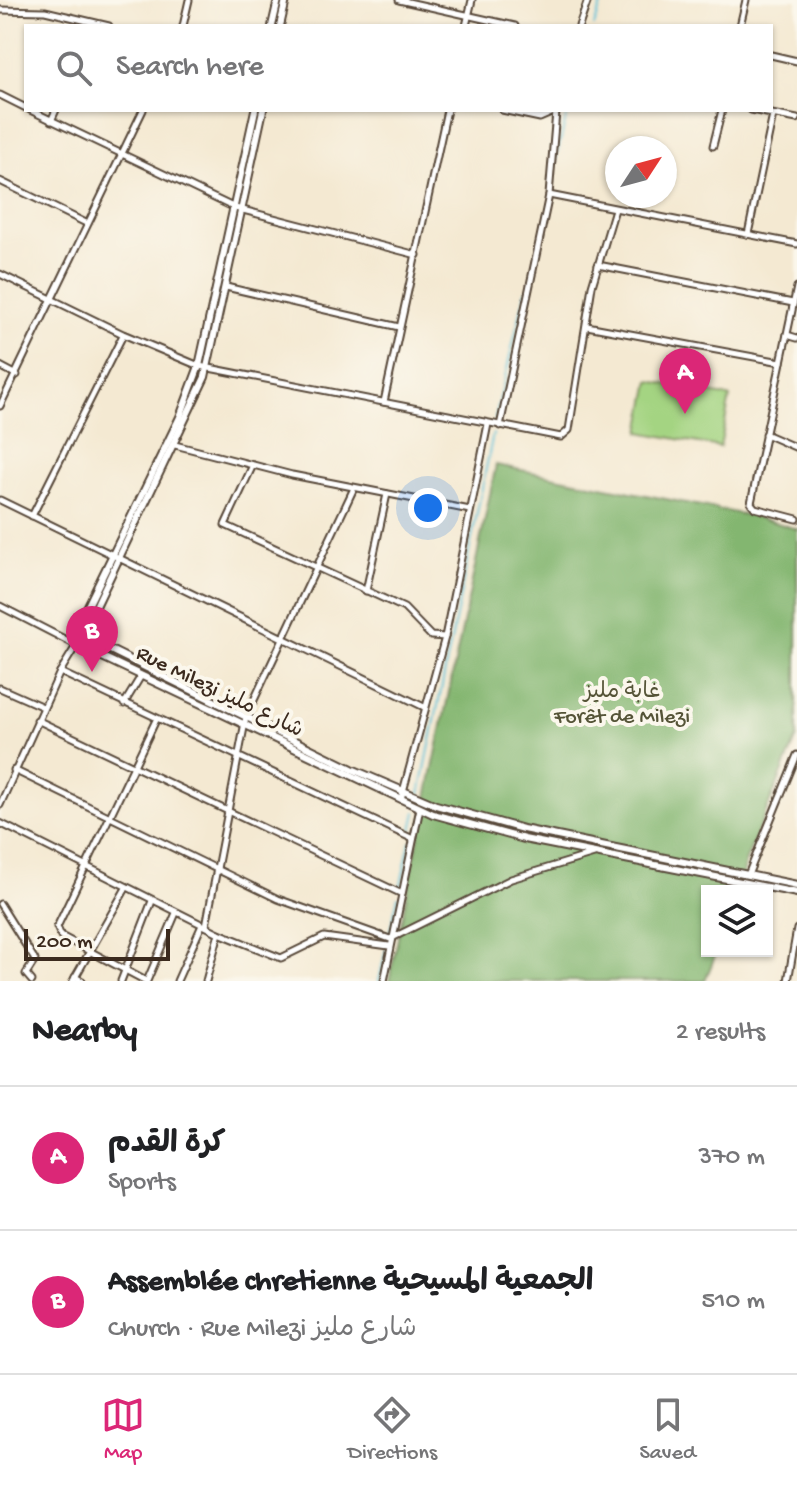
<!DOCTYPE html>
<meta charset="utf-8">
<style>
:root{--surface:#fff;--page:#f6f6f6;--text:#202124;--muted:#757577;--line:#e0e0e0;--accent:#db2777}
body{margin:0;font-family:"Gochi Hand","Playpen Sans Arabic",sans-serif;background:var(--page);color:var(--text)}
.controls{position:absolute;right:24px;bottom:24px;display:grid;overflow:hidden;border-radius:0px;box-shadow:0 2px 6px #0004}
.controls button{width:72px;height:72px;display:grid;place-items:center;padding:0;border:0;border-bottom:2px solid var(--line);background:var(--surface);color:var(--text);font:40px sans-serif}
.compass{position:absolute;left:605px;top:136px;width:72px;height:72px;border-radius:50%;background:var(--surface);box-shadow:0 2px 6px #0004;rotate:54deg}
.scale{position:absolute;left:24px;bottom:20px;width:146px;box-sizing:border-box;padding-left:8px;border:4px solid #3b2a1e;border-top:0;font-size:22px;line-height:28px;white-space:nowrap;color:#3b2a1e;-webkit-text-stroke:6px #fbf7ec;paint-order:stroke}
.you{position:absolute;left:428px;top:508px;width:28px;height:28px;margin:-20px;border:6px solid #fff;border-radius:50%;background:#1a73e8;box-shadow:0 0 0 12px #1a73e833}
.badge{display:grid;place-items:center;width:52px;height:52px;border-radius:50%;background:var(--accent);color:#fff;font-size:26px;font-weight:700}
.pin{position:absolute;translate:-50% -66px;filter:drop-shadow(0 2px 4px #0008)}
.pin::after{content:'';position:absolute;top:42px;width:28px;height:24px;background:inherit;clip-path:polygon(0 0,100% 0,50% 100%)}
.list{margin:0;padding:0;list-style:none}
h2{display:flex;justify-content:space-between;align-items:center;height:104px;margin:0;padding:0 32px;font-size:34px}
h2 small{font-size:26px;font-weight:400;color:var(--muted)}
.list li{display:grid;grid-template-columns:52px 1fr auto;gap:24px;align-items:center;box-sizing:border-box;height:144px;padding:0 32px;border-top:2px solid var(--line)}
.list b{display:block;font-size:30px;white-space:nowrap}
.list p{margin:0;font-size:26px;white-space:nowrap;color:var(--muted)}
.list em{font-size:26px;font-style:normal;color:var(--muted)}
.icon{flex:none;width:44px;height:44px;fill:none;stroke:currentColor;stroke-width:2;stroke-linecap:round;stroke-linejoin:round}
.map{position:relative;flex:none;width:797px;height:981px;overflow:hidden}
.search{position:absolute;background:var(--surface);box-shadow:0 2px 6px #0004;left:24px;right:24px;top:24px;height:88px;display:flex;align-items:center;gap:20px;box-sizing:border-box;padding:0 28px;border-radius:0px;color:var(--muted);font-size:30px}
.sheet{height:392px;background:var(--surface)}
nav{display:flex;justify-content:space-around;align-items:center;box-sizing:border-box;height:112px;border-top:2px solid var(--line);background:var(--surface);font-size:22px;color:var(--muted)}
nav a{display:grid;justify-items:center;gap:4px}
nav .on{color:var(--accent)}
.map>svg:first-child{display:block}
.green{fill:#a4d482;stroke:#707f50;stroke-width:2}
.forest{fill:#83b670;stroke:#5f7047;stroke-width:2}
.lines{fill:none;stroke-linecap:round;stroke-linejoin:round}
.stream{stroke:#5bc1d9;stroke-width:2}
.minor-casing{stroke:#574739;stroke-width:9}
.tertiary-casing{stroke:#574739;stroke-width:10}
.minor{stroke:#fff;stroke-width:5}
.tertiary{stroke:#fff;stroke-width:6}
.labels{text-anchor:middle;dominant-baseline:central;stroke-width:8;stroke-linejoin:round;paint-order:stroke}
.street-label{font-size:22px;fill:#3b2a1e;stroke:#fbf7ec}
.park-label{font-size:22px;fill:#555437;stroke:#fbf7ec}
</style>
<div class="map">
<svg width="797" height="981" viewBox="0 0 797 981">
<rect width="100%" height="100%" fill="#fbf7ec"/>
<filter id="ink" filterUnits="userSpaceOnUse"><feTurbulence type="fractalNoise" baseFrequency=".0125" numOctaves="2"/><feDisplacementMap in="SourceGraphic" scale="16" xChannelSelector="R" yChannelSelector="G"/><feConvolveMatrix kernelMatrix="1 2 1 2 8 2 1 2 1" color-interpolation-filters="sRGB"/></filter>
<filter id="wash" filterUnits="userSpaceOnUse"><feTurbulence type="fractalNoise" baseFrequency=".006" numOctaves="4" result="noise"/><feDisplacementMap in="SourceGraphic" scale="32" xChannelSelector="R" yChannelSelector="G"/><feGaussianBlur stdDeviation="1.8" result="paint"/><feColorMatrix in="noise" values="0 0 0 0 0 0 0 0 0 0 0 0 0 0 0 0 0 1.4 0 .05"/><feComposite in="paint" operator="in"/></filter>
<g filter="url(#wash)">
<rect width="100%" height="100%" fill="#f4e9d2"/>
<polygon class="green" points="650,381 730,397 720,447 640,432"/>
<polygon class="forest" points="496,465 756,517 797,529 797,737 745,862 741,891 707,891 707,951 717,951 705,981 389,981"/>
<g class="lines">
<g class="stream">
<polyline points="594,26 603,0"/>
<polyline points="554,167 568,110"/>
<polyline points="495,419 526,290"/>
<polyline points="420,794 493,434"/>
<polyline points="411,834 416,812"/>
<polyline points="400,889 410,842"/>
<polyline points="389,935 398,897"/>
<polyline points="379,981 386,949"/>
</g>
</g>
</g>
<g filter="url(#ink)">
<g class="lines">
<defs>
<g id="minor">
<polyline points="399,0 515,26"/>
<polyline points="0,10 45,11 109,26"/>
<polyline points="183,26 189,0"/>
<polyline points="466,26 472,0"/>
<polyline points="579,26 588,0"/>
<polyline points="740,26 746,0"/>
<polyline points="771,55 797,61"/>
<polyline points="0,95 26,108"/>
<polyline points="30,110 235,208 417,255"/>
<polyline points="502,110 540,118 556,111"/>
<polyline points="751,110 797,119"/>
<polyline points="51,121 56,110"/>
<polyline points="713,146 722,110"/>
<polyline points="0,181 86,223"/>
<polyline points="549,195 797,244"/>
<polyline points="748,234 773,115"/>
<polyline points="598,265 793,303"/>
<polyline points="0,274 123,334 199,366 561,437 569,430 592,286 615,209"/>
<polyline points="226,287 399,327"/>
<polyline points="797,287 751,503 755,508 797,519"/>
<polyline points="587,326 781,362"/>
<polyline points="787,335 797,338"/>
<polyline points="0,366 17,375"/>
<polyline points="384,402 447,110"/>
<polyline points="0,406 143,110"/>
<polyline points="500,426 549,195 556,112"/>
<polyline points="765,434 797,448"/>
<polyline points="175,445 292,475 470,510"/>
<polyline points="253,465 225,525 404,608 431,636 445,637"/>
<polyline points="0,500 424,707"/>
<polyline points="32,516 123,335"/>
<polyline points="366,591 387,494"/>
<polyline points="0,606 74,644"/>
<polyline points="60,672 413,839"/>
<polyline points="0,688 43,707"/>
<polyline points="124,704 141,676"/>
<polyline points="37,720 400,893"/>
<polyline points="14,770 278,899 390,939 511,879 594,854"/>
<polyline points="401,799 445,637 488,424"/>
<polyline points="0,805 60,672 79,641"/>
<polyline points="0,823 219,933 281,958 324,937 389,946"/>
<polyline points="748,875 797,755"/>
<polyline points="0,904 35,960 26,974 32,981"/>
<polyline points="206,926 246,717 354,488"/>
<polyline points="75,977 82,981"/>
<polyline points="73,981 126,888"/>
<polyline points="121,981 152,901"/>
<polyline points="146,981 61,936 57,927 156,720"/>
<polyline points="147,981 176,913"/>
<polyline points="177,981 202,925"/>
<polyline points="206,981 219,933"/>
<polyline points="384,981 420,808"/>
<polyline points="788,981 797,929"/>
</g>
<g id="tertiary">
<polyline points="272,26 278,0"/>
<polyline points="280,26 286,0"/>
<polyline points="255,110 199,366 180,417 80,622 78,641 98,655 433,814 524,839 797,893"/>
<polyline points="263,110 205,377 89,621 86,638 352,769 436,805 523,829 797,885"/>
</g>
</defs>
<use href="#minor" class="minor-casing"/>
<use href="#tertiary" class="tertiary-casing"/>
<use href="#minor" class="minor"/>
<use href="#tertiary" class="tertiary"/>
</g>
</g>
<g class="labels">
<g class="street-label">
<text transform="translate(219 693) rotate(26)">Rue Milezi شارع مليز</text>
</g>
<g class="park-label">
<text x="622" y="693">غابة مليز<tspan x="622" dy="25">Forêt de Milezi</tspan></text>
</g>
</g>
</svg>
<div class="controls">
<button><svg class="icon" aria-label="layers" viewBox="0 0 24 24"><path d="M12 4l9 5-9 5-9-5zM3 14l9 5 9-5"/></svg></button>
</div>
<svg class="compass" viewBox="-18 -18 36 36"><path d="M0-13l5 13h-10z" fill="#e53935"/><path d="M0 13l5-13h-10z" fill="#757577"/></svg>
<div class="scale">200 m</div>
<div class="you"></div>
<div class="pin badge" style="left:685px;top:414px">A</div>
<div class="pin badge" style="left:92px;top:672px">B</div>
<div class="search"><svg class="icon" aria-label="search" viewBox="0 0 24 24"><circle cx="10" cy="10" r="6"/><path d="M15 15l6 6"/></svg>Search here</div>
</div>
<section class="sheet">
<h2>Nearby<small>2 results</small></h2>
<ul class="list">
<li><span class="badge">A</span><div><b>كرة القدم</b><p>Sports</p></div><em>370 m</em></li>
<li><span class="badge">B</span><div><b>Assemblée chretienne الجمعية المسيحية</b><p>Church · Rue Milezi شارع مليز</p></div><em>510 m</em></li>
</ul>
</section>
<nav>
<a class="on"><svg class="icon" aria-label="map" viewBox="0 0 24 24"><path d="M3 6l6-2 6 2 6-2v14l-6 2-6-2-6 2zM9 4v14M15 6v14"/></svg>Map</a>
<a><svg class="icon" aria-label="directions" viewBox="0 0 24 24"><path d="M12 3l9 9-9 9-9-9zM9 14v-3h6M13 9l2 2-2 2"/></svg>Directions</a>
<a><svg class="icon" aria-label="saved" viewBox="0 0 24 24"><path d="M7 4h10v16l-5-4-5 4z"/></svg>Saved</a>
</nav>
